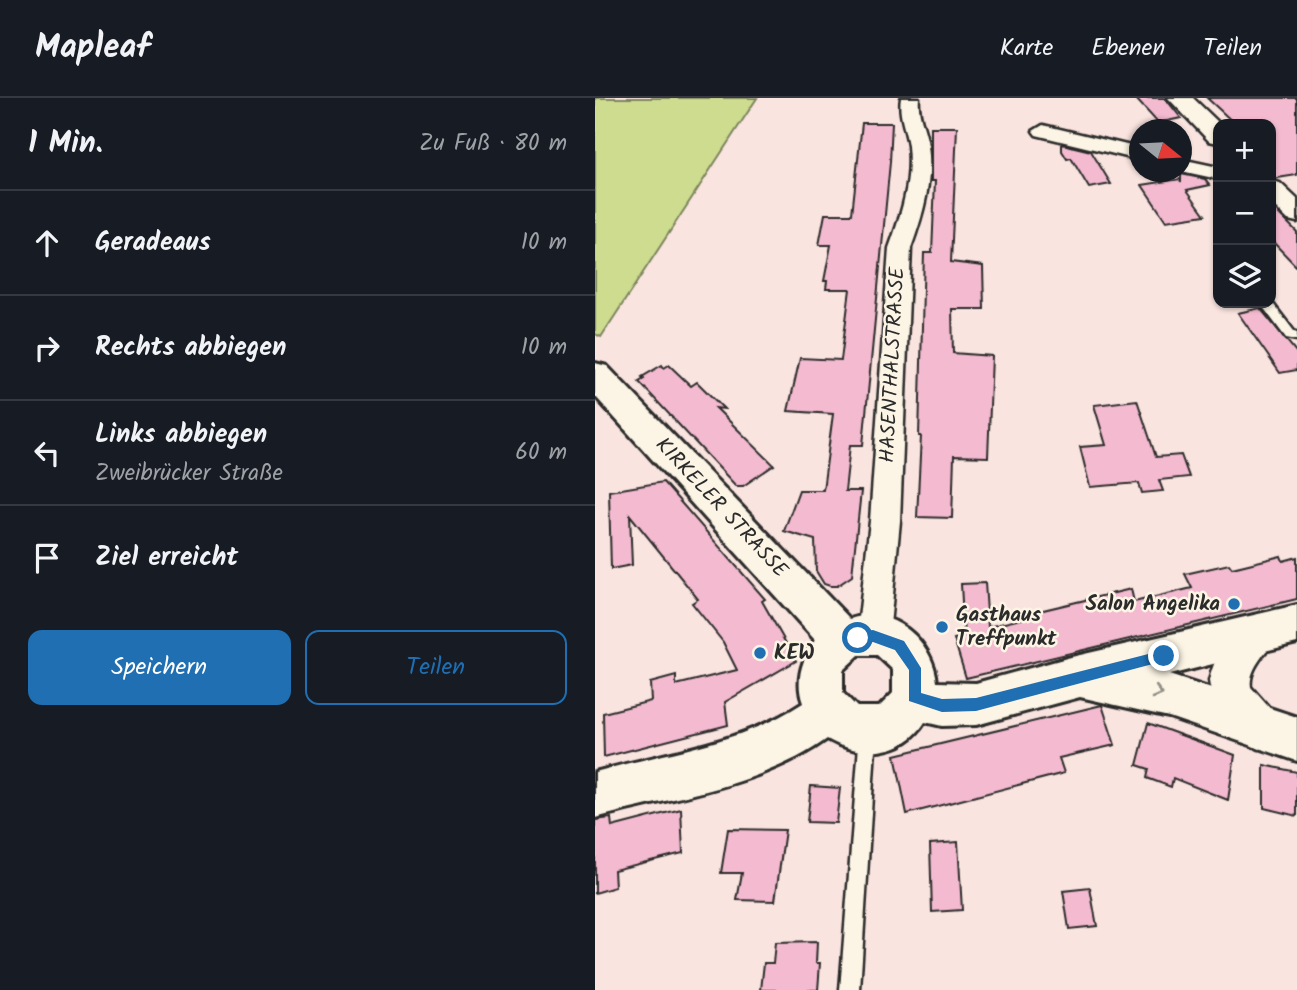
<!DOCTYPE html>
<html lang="de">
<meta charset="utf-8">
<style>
:root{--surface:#171b24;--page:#20242c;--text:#f1f3f6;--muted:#9ea1a6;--line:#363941;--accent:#1f6fb2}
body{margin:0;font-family:Kalam,sans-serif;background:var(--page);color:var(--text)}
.controls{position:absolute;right:21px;top:21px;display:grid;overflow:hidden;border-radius:14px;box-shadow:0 2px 5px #0004}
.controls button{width:63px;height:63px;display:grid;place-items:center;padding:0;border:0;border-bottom:2px solid var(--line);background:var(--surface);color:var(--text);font:35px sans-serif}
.compass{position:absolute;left:534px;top:21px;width:63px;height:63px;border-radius:50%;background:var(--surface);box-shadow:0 2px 5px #0004;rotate:108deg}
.stop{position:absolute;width:21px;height:21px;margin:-16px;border:5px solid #1f6fb2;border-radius:50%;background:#fff}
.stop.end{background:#1f6fb2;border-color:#fff;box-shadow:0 2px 7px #0008}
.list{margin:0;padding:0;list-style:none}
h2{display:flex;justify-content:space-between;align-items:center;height:91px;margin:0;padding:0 28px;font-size:30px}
h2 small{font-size:23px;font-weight:400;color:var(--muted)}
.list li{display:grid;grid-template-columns:46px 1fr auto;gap:21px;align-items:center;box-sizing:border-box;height:105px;padding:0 28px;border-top:2px solid var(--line)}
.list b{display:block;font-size:26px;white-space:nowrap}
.list p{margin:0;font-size:23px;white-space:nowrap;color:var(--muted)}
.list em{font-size:23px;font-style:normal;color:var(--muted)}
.actions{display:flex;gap:14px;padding:21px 28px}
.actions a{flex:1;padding:16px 0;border:2px solid var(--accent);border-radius:14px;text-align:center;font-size:24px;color:var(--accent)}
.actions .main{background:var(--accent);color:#fff}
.icon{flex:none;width:38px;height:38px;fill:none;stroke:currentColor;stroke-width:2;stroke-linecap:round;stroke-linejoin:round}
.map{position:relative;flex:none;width:702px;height:892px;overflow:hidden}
header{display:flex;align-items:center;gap:42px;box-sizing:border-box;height:98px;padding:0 35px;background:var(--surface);border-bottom:2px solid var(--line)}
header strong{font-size:33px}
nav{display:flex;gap:38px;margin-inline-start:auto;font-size:24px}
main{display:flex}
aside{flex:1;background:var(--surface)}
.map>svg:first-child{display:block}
.green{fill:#cedc90;stroke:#7c845e;stroke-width:2}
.building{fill:#f4bbd0;stroke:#2b2b2b;stroke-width:2}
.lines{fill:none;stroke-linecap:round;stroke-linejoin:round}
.service-casing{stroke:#2b2b2b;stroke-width:5}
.minor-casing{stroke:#2b2b2b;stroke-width:5}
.tertiary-casing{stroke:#2b2b2b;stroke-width:5}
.secondary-casing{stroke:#2b2b2b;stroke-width:6}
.service{fill:#fcf5e5;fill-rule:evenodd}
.minor{fill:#fcf5e5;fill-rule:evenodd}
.tertiary{fill:#fcf5e5;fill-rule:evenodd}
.secondary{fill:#fcf5e5;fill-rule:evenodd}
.oneway{stroke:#949088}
.route{fill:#1f6fb2}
.poi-dot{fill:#1f6fb2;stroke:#fcf5e5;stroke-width:2.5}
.labels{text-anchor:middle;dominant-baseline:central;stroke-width:5;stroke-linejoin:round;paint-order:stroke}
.street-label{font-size:21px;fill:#2b2b2b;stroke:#fcf5e5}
.poi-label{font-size:21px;font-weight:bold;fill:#2b2b2b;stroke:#fcf5e5;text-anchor:start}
</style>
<header>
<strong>Mapleaf</strong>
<nav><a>Karte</a><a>Ebenen</a><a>Teilen</a></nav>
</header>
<main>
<aside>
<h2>1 Min.<small>Zu Fuß · 80 m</small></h2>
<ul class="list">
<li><svg class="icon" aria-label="ahead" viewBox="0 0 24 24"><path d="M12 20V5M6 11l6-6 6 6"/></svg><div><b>Geradeaus</b></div><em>10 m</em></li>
<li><svg class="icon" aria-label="right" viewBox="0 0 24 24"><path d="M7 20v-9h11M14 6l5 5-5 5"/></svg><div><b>Rechts abbiegen</b></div><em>10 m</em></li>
<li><svg class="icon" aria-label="left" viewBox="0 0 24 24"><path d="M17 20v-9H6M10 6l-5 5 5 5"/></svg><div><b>Links abbiegen</b><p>Zweibrücker Straße</p></div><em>60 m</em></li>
<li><svg class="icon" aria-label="arrive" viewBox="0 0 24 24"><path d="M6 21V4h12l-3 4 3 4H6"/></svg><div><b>Ziel erreicht</b></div></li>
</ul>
<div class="actions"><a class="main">Speichern</a><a>Teilen</a></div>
</aside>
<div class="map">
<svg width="702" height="892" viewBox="0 0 702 892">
<rect width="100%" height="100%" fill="#fae4df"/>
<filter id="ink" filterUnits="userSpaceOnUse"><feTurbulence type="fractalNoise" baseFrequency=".0143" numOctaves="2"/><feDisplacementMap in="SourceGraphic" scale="14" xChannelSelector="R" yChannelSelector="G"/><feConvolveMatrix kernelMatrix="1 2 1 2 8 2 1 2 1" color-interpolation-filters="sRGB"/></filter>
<g filter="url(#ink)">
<polygon class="green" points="0,0 162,0 6,239 0,236"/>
<g class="building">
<polygon points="540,0 570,0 586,20 563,25"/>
<polygon points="612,0 702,0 702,77 676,81 676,26 640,26"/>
<polygon points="267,25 297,25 295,64 268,347 255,347 250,393 266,393 258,468 257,478 242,488 235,488 229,486 221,473 220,442 189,433 204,392 228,392 238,316 193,313 205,260 246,262 255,191 231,191 232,183 229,183 236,147 224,147 230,116 257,116"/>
<polygon points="336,29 362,29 356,164 388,168 389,211 357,211 358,255 397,258 393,359 359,358 357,420 322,419 326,338 324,338 329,155 337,155 340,83 336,83"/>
<polygon points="467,46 496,53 516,86 494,90 476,60 472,61 467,53"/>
<polygon points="586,76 610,81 615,87 592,92 610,117 571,123 547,87 585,81 586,84"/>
<polygon points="676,108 702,134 702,169 676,142"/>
<polygon points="665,210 702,255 702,272 685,275 643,215"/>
<polygon points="67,267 69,270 74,267 96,288 102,284 129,311 121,310 179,367 148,388 141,388 44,284 49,281 47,279"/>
<polygon points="542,302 561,359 586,357 594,379 564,382 568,393 547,395 544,385 495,389 485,349 511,347 499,307"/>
<polygon points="68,384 170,501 167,503 201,563 130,604 133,627 9,659 8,615 56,603 55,585 81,578 81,587 142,572 128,544 97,505 103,501 35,417 37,467 16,471 14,393"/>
<polygon points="686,458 688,463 702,459 702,501 371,580 359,541 369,539 366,486 390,485 393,529 442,517 440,514 536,491 539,504 597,490 590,476 634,466 637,470"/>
<polygon points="507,607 520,647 464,660 469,675 312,716 300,657"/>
<polygon points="553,625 640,657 633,702 578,680 576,689 552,680 554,671 542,667"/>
<polygon points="669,667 702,674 702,718 669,710"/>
<polygon points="216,688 245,690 241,725 212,724"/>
<polygon points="86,711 88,755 19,772 20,789 0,795 0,722 16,720 17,729"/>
<polygon points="133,731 190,732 180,803 142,802 147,775 126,775"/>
<polygon points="363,744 367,812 337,814 335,746"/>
<polygon points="495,790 502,828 474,831 468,793"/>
<polygon points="222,844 221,865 225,865 223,892 166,892 169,865 178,865 180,845"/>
</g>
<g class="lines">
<defs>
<g id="service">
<polygon points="676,203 699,233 702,234 702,242 691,240 665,205"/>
<polygon points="273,626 279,628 281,634 265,892 245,892 265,634 267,628"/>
</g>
<g id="minor">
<path d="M306,0h18c-2,17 7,31 9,48 5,35 -5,69 -17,102l-11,273 -11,115 -5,11 -11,4 -11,-4 -5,-11 13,-115 19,-273c12,-33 23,-66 19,-102 -2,-16 -10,-31 -7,-48z"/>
<polygon points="448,27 544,50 544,62 441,37 438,33"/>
<polygon points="586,61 623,69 623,81 586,73"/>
</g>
<g id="tertiary">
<polygon points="573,0 598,0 625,26 623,45 614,43"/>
<polygon points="676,83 685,85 702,101 702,124 693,122 676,105"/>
<path d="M663,517l14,5 6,13c-8,17 -30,34 -27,54l23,26 6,15 -6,15 -15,6c-27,-11 -46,-39 -50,-68 6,-27 23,-56 49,-66z"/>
</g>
<path id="secondary" d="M0,265l12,3 243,253c42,-14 83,21 87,63l39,1 91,-25 230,-53v38l-128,32 128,42v44l-128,-44 -89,-20 -104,28 -34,1 -17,-4c-22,35 -65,36 -98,17 -67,48 -155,58 -232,79v-46c70,-20 146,-28 208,-69 -8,-22 -1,-44 12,-63l-220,-244zM264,557h18l16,15v23l-14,14h-22l-14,-14v-23z"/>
</defs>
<use href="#service" class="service-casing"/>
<use href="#minor" class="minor-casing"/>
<use href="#tertiary" class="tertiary-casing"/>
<use href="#secondary" class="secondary-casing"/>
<use href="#service" class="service"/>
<use href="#minor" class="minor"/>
<use href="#tertiary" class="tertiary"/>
<use href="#secondary" class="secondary"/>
</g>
<defs><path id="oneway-chevron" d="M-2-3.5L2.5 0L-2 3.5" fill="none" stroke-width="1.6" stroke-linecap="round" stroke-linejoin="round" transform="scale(1.75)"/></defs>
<use class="oneway" href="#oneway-chevron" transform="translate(563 595) rotate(15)"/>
</g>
<polygon class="route" points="278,532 309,543 326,570 326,595 347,601 381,600 569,552 575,558 569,563 381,613 347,614 314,603 314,572 300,552 278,544 258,544 258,535"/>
<g class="poi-dot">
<circle cx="639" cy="506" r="7"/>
<circle cx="347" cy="529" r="7"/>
<circle cx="165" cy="555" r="7"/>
</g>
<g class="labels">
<g class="street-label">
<text transform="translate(298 267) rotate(-87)">HASENTHALSTRASSE</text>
<text transform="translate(126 410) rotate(47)">KIRKELER STRASSE</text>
</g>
<g class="poi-label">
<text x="625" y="506" text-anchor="end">Salon Angelika</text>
<text x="361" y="517">Gasthaus<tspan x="361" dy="24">Treffpunkt</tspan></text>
<text x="179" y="555">KEW</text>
</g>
</g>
</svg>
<div class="controls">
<button>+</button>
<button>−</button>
<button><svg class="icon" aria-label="layers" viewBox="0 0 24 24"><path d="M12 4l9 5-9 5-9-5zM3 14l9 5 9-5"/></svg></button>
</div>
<svg class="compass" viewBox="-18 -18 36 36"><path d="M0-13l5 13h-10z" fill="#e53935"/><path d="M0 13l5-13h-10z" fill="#9ea1a6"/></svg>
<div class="stop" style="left:263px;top:540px"></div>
<div class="stop end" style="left:569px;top:558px"></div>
</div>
</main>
